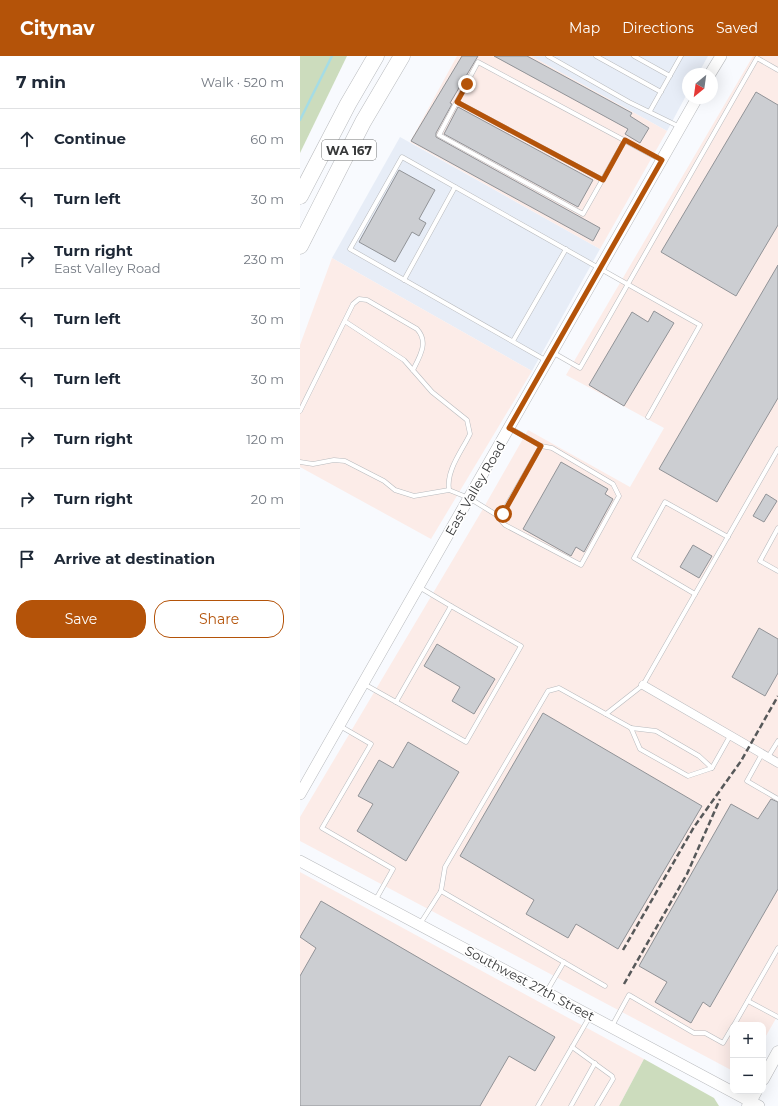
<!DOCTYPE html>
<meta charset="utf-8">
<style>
:root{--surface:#fff;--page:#f2f2f3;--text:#1f2937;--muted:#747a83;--line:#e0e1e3;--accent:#b45309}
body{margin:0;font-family:Montserrat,sans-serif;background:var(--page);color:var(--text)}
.controls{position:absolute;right:12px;bottom:12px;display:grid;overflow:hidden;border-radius:8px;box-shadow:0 4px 16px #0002}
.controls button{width:36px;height:36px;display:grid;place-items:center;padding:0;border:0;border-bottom:1px solid var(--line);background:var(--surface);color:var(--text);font:20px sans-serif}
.compass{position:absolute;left:382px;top:12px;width:36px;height:36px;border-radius:50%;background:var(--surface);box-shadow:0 4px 16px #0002;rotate:209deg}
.stop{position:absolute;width:12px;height:12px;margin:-9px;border:3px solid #b45309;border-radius:50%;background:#fff}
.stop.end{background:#b45309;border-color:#fff;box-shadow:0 1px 4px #0008}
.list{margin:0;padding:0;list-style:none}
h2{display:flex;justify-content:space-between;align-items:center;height:52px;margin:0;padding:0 16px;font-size:17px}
h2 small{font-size:13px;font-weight:400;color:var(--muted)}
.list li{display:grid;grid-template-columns:26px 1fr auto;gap:12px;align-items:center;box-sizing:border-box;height:60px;padding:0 16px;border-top:1px solid var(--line)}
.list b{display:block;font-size:15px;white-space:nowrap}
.list p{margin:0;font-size:13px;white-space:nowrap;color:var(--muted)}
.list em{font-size:13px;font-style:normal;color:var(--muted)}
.actions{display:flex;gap:8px;padding:12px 16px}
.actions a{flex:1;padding:9px 0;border:1px solid var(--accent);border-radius:16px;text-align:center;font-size:14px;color:var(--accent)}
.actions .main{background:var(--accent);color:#fff}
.icon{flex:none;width:22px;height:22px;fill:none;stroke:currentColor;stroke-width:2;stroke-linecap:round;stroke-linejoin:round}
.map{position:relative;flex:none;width:478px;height:1050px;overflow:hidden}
header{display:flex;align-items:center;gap:24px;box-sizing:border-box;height:56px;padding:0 20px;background:var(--accent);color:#fff}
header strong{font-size:19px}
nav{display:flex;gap:22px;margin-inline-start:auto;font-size:14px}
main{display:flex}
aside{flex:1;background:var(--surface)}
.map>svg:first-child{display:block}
.built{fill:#e7edf7}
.industrial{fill:#fcece8}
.green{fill:#ccdcbd}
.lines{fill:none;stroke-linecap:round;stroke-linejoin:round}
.stream{stroke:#a5dce5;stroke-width:2.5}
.building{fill:#ccced2;stroke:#919397}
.service-casing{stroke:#b8babd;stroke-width:5}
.minor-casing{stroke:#b8babd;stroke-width:9}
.tertiary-casing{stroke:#b8babd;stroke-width:12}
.secondary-casing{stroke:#b8babd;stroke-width:13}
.motorway-casing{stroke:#b8babd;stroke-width:17}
.service{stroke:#fff;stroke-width:4}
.minor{stroke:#fff;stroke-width:8}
.tertiary{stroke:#fff;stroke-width:11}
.secondary{stroke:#fff;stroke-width:12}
.motorway{stroke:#fff;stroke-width:16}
.rail{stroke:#57595a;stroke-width:2.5;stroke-dasharray:6 3;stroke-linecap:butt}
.route{stroke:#b45309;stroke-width:5}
.labels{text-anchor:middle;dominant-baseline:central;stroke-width:3.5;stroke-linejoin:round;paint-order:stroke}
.shield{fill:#fff;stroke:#737474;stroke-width:1}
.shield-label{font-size:12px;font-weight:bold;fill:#373839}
.street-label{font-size:13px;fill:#373839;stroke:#fff}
</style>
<header>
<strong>Citynav</strong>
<nav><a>Map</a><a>Directions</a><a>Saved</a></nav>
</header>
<main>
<aside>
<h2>7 min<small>Walk · 520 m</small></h2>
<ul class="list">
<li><svg class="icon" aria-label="ahead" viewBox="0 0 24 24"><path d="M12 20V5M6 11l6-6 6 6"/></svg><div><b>Continue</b></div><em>60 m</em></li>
<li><svg class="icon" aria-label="left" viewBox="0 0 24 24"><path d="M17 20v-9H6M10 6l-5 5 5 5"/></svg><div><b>Turn left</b></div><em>30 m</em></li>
<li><svg class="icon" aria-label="right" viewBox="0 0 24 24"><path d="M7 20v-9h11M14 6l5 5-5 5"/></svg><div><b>Turn right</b><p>East Valley Road</p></div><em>230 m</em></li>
<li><svg class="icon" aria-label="left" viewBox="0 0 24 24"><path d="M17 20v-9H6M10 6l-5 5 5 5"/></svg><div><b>Turn left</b></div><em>30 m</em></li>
<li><svg class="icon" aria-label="left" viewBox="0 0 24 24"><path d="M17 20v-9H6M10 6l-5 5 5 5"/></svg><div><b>Turn left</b></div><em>30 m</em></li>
<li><svg class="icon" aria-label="right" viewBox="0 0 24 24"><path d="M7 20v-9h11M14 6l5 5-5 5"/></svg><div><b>Turn right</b></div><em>120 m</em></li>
<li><svg class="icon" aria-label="right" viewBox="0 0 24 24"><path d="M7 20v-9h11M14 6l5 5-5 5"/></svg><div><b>Turn right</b></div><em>20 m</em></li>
<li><svg class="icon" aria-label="arrive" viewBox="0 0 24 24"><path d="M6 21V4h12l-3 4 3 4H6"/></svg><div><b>Arrive at destination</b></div></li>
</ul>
<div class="actions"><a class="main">Save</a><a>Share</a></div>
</aside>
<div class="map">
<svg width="478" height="1050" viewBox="0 0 478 1050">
<rect width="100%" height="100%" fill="#f8fafe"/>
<g class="built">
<polygon points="231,0 408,0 398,18 388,18 388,36 367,75"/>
<polygon points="100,81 300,193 232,315 32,202"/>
</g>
<g class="industrial">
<polygon points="157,0 231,0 367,75 300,193 110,86"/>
<polygon points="453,0 478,0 478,959 463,985 463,969 433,969 433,1015 0,785 0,761 180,458 228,374 330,431 364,372 266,319"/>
<polygon points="32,202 232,315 131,483 0,411 0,289"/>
<polygon points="0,816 344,1003 319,1050 0,1050"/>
</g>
<g class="green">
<polygon points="0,0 47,0 0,97"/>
<polygon points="344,1003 414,1042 419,1050 319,1050"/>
</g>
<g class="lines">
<polyline class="stream" points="0,64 32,0"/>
</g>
<g class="building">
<polygon points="162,0 178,0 150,47 152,48 136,77 136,81 300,172 293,185 111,85"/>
<polygon points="194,0 227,0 332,57 330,60 349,72 340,87 325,78 328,73"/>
<polygon points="456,36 478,49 478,169 436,240 361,196"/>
<polygon points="158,51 293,124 278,151 144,78"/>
<polygon points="99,114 135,134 119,163 126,167 119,180 112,176 95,206 59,186"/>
<polygon points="478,209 478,342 417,446 359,413"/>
<polygon points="354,255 374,267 324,350 289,329 332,256 348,266"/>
<polygon points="261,406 308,433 305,438 313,443 284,496 276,491 271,500 223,473"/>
<polygon points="466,438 477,445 464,466 453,460"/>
<polygon points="393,489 412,500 399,522 380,511"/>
<polygon points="459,572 478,583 478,617 465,640 432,621"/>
<polygon points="137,588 195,623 174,658 152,645 160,631 124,610"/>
<polygon points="243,657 402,750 318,893 276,868 268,882 226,858 234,844 160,800"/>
<polygon points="108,686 159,716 106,805 57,775 73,748 58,740 79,704 93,712"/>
<polygon points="471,743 478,746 478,833 410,951 403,946 391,967 355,946 367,926 339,910 431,748 458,763"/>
<polygon points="21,845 255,981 235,1015 209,1000 180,1050 0,1050 0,920 16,892 0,881"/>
</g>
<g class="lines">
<defs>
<g id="service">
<polyline points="248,0 329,46 380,71"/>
<polyline points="296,0 361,36"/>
<polyline points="334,0 370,20"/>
<polyline points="157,46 303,124"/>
<polyline points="350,55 381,0"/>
<polyline points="325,84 283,158 139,79 178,6 361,104"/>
<polyline points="104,224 155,131"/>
<path d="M46,266l58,38 28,32 35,28 3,14c-8,17 -24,36 -21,56"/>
<polyline points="213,285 266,193"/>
<polyline points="252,296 280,312 457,2 478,14"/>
<polyline points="247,305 50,193 102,101 400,269 348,361"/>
<path d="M0,355l53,-107 6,-5 8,1 50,29c12,13 3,27 -4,41"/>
<polyline points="0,406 13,408 34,404 45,405 84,425 95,434 114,440 149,434 169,442 200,461 241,390"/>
<polyline points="197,460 205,469 281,509 319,440 313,428 252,392 241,390 210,372"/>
<polyline points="478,472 460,505 478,515"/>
<polyline points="395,538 334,502 365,446 428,481"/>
<polyline points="64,628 96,646 151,550 119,531"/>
<polyline points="96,646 166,686 221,590 151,550"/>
<polyline points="306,658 343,629 478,393"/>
<polyline points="40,670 71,688 22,772 93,813 75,845"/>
<polyline points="331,672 356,675 399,700 412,712"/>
<polyline points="462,698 447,725 478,743"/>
<polyline points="468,701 478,685"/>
<polyline points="141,835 305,930"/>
<polyline points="120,868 141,835 145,811 248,635 259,632 331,672 340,693 388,720 412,712 430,680"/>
<polyline points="247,935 264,906"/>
<polyline points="448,945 478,961"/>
<polyline points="434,969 478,892"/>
<polyline points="312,970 329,939 394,977 405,977 423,987 433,970"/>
<polyline points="272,991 312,1020 313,1023 297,1050"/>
<polyline points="238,1050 290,960"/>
<polyline points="271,1050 295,1007"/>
</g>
<polyline id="minor" points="343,629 478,707"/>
<g id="tertiary">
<polyline points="410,18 421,0"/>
<polyline points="0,738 397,42"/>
<polyline points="0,805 459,1050"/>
</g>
<g id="secondary">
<polyline points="463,1023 478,996"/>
<polyline points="448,1050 456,1035"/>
</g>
<g id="motorway">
<polyline points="0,140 48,48 76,0"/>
<polyline points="0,190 63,66 102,0"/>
</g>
</defs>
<use href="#service" class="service-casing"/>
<use href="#minor" class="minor-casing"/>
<use href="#tertiary" class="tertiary-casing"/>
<use href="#secondary" class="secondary-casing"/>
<use href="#motorway" class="motorway-casing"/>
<use href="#service" class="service"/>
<use href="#minor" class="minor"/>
<use href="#tertiary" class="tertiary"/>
<use href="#secondary" class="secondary"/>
<use href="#motorway" class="motorway"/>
<g class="rail">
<polyline points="323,894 394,771 441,705 478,640"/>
<polyline points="324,928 387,818 420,743"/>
</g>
</g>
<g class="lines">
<polyline class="route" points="167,28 157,46 303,124 325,84 362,104 209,372 241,390 203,458"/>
</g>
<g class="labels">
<rect class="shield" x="22" y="84" width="54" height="20" rx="3"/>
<g class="shield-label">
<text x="49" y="94">WA 167</text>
</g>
<g class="street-label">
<text transform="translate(175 432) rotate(-60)">East Valley Road</text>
<text transform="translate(230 927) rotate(28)">Southwest 27th Street</text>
</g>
</g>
</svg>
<div class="controls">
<button>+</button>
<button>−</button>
</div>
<svg class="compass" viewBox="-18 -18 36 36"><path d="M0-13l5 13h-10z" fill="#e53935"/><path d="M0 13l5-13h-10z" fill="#747a83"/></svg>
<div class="stop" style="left:203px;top:458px"></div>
<div class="stop end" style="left:167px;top:28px"></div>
</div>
</main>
